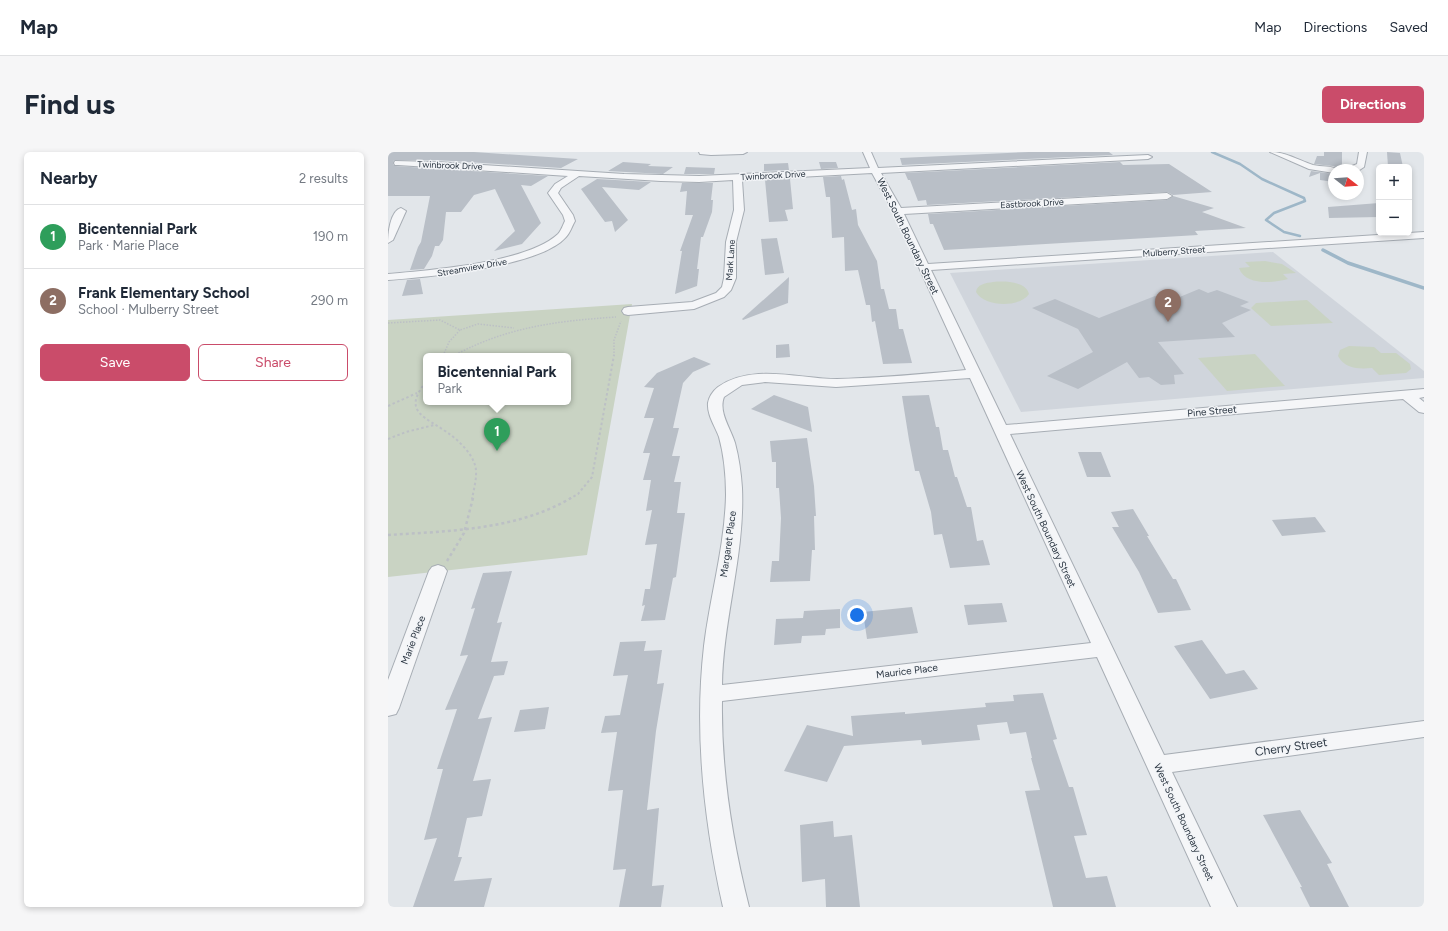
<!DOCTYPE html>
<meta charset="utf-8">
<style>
:root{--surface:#fff;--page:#f6f6f7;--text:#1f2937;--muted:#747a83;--line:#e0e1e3;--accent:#ca4c6a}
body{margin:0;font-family:Figtree,sans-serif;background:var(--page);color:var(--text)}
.controls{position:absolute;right:12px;top:12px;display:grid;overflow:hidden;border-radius:6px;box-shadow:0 2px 6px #0003}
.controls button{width:36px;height:36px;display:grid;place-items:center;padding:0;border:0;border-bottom:1px solid var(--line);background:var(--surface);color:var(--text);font:20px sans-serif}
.compass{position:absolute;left:940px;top:12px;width:36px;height:36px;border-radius:50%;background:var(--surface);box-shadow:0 2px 6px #0003;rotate:107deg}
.you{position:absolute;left:469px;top:463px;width:14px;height:14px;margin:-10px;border:3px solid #fff;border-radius:50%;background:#1a73e8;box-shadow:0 0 0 6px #1a73e833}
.badge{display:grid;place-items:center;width:26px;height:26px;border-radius:50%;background:var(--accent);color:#fff;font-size:13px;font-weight:700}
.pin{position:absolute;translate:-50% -33px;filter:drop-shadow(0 1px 2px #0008)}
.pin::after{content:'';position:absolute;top:21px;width:14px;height:12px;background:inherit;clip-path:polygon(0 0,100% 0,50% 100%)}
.popup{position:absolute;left:35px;top:201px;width:148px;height:52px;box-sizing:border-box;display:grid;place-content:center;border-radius:6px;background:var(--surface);filter:drop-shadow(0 1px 3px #0005);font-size:13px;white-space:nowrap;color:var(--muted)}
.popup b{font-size:15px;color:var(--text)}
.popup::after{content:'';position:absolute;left:50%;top:100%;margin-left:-8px;border:8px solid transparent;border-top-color:var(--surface)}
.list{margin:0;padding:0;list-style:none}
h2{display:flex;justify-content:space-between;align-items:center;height:52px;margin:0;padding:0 16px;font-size:17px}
h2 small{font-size:13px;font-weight:400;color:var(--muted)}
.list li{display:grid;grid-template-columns:26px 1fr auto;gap:12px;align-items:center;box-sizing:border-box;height:64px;padding:0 16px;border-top:1px solid var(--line)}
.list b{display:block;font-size:15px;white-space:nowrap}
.list p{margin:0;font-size:13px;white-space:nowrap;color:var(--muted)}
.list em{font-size:13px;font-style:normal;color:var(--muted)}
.actions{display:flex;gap:8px;padding:12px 16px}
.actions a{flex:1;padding:9px 0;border:1px solid var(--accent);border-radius:6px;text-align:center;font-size:14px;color:var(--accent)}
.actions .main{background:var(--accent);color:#fff}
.map{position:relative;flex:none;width:1036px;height:755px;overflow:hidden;border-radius:6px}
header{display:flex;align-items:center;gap:24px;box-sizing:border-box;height:56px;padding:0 20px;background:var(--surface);border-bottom:1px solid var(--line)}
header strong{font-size:19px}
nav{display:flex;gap:22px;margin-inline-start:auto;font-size:14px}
.intro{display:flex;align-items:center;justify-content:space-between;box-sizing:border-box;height:96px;padding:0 24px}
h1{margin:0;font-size:28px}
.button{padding:10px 18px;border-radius:6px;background:var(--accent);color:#fff;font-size:14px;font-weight:700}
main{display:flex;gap:24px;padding:0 24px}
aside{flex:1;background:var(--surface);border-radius:6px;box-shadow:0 2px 6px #0003}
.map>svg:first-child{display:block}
.built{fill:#d0d5dc}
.green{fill:#c9d3c3;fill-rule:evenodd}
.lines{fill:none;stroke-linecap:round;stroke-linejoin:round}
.stream-far1{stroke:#9eb7c8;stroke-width:2.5}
.stream{stroke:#9eb7c8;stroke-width:3.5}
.building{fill:#b9bfc7}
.minor-casing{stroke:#a7adb4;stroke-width:2}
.path-far2{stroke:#bcc0c5;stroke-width:1.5;stroke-dasharray:1.5 1.5;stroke-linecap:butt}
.path-far1{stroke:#bcc0c5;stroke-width:2;stroke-dasharray:2.5 2.5;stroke-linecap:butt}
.path{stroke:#bcc0c5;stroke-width:2.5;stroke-dasharray:3 3;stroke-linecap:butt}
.minor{fill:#f5f6f8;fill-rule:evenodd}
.labels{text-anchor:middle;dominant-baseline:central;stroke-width:3;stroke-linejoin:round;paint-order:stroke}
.far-street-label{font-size:9px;fill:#2a3541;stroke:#f2f4f7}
.street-label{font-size:10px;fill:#2a3541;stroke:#f2f4f7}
.near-street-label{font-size:12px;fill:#2a3541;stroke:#f2f4f7}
</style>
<header>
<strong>Map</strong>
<nav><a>Map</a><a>Directions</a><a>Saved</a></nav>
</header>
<div class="intro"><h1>Find us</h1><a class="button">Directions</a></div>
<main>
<aside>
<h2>Nearby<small>2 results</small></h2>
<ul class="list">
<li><span class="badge" style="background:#2e9e5b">1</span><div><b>Bicentennial Park</b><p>Park · Marie Place</p></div><em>190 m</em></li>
<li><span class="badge" style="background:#8d6e63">2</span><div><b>Frank Elementary School</b><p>School · Mulberry Street</p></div><em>290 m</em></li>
</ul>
<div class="actions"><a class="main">Save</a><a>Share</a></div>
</aside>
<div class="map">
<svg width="1036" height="755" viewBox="0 0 1036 755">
<rect width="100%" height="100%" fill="#e2e6ea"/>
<polygon class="built" points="885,100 1036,219 1036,226 633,260 562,121"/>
<g class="green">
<path d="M877,109l17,3 14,9 -13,1 5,5c-14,4 -43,7 -49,-11l11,-1 -5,-5z"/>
<path d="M605,130c11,-1 33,-1 36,12 -9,14 -45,13 -53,-2 1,-8 10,-9 17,-10z"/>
<polygon points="919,148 945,171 883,174 863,156 868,151"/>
<path d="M244,152l-45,251 -199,22v-257zM38,204h142v46h-142z"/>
<path d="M961,194l25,1 7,6h15l14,11 1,5 -5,4 -27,2 -7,-7c-13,1 -27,1 -34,-12l2,-6z"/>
<polygon points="867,202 897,234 839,239 810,206"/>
</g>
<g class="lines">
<polyline class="stream-far1" points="824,0 852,12 874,27 916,46 917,49 886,61 878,68 896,80 912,84"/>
<polyline class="stream" points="935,98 960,111 1036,136"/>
</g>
<g class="building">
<polygon points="0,0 86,0 190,7 173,16 48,8 6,8 5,12 7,14 160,24 143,34 133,33 153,71 134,92 106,99 127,79 107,37 86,43 73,60 58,60 55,88 51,94 47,94 44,104 36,117 22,118 30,95 33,90 42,44 0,44"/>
<polygon points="641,0 721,0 725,3 514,13 512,6"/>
<polygon points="936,0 954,0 954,18 945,14 926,12 929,4 936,4"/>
<polygon points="999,0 1012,1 1015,15 1000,15"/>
<polygon points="235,10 263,12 260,14 285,15 275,22 220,19"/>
<polygon points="431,10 448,10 450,16 433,17"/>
<polygon points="732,10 735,13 781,12 824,40 785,43 779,40 539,53 538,48 530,49 522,28 520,28 517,21"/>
<polygon points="400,11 401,18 376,19 376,12"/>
<polygon points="298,15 327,16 326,22 296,22"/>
<polygon points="923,19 946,22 946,30 932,28 932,21 921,25"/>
<polygon points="453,24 454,28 456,27 464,58 468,57 470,73 489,109 493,137 496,137 501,157 508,157 511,177 515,177 524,211 495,212 487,169 484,170 482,153 478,153 470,118 457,119 456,85 444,86 442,45 438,45 435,25"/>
<polygon points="209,27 263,30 251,38 214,35 240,68 227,80 224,69 217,70 193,37"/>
<polygon points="402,27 405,57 397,58 400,69 381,70 377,28"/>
<polygon points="294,31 325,31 323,48 325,48 324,60 315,85 313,85 309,117 311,117 309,134 287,142 294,99 292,99 305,63 297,63 299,39 292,40"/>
<polygon points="785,44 826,56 814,60 858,76 807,79 810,83 556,98 545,72 542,72 540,62 779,48"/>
<polygon points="991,51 991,65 941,66 940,55"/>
<polygon points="389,86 396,121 377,123 373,87"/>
<polygon points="401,125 400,151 355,168 354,167"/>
<polygon points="32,127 35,142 14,144 19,128"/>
<polygon points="811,137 820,141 829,138 861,150 852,154 863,158 834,171 847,185 770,190 796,222 786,223 787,232 773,233 761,225 751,226 739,210 690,237 659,224 705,200 690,177 644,156 667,147 711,166 767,144 782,149"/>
<polygon points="401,192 402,205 388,206 388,193"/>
<polygon points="306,205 323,212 305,220 295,231 285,276 291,276 284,304 292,304 286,330 293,330 289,361 297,361 288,425 285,426 277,468 253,469 257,453 254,454 257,437 262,437 269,392 257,393 264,358 258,359 263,328 255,328 262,301 255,301 266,266 256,266 266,236 256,235 269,221"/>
<polygon points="386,243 420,255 424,280 363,257"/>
<polygon points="541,243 548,275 551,275 555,298 560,298 567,325 569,325 579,355 583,355 589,389 595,388 602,413 562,416 554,382 546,383 543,360 531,319 527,319 521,288 514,244"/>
<polygon points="419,286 426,334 428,364 426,364 427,398 424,398 422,429 382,430 384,409 391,409 393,366 391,336 388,336 388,310 384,310 382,289"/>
<polygon points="690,300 713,300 723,325 699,325"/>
<polygon points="745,357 761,384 759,384 785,427 788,427 803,458 770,461 751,420 724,375 731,375 723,360"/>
<polygon points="927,365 938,380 894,384 884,368"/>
<polygon points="124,419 109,471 114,470 103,510 120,509 116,523 106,524 90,567 104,565 85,629 103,627 94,664 79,666 70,705 74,705 66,729 104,726 96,755 25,755 49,686 36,688 55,617 49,617 69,557 57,558 80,503 72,504 87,456 83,457 95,421"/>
<polygon points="614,451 619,470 580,473 576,453"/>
<polygon points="524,455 530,481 479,487 475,460"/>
<polygon points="452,457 452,476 438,477 437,483 414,484 413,491 386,493 388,467 415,466 416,459"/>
<polygon points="814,488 838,522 856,518 870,537 822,547 786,494"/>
<polygon points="258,489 256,499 274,498 269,532 276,531 268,579 259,658 271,656 264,734 276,733 273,755 231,755 238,717 225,718 235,638 220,639 229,580 213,581 217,564 232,563 240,523 225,524 232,490"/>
<polygon points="655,541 669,587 665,588 681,635 685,635 699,683 686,684 698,726 719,724 728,755 665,755 637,639 652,638 643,606 644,606 638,580 622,582 619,570 589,573 592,588 534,593 533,588 456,594 439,630 396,619 419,573 465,584 463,564 517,560 517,562 598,555 597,551 626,549 625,543"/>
<polygon points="161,555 157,577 126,580 132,558"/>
<polygon points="912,658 944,711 939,712 961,755 922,755 912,735 914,735 875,663"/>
<polygon points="445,669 446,685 464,683 472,755 438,755 437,727 414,730 412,673"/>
</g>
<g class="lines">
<defs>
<g id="minor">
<polygon points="311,0 359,0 355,2 323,3 312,2"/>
<path d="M475,0h8l7,16 270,-13 4,2 -4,2 -267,14 20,35 266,-15 5,3 -5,3 -263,15 24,50 496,-32v6l-493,32 75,155 418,-36v8l-5,1 5,4v11l-5,-1 -16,-13 -393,35 154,321 260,-34v16l-252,35 65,135h-26l-114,-250 -375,44c-1,69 10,138 27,206h-26c-19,-85 -29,-174 -19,-261 6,-50 21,-100 22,-151 0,-19 -2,-40 -7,-58 -4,-11 -12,-22 -11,-34 1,-6 5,-12 10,-16 35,-24 80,-8 119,-8 43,-1 86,-5 129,-9l-73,-159 -21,-38 -130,7 2,30 -8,32v36l-5,12 -7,7 -30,12 -66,6 -4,-1 -2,-3 2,-3 4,-1 64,-5 24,-9 6,-6 2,-9 2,-36 8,-32 -1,-30 -34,2 -38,-1 -82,-5 -18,12 -3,5 15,22 2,6c-3,5 -5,12 -9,16 -26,30 -138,40 -178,43v-6c42,-4 139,-11 170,-40 3,-3 5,-9 7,-13l-2,-6 -15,-22 7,-9 13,-8 -170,-11h-3l-1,-2 1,-2 41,1 188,12 75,2 171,-8zM582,226l121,265 -369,42c1,-66 23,-131 20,-197 -1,-15 -3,-30 -7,-45 -4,-14 -17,-31 -11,-46l18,-12 23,-3 71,5z"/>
<path d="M882,0c16,0 28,8 43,13 8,2 19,0 25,5h-4v3l-25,-4z"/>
<polygon points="971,0 979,0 976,15 970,19 955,18 969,12"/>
<path d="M13,56l5,3 -13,29 -5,3c0,-9 2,-32 13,-35z"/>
<polygon points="50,413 56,415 59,419 11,556 8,562 0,564 0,528 41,419 44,415"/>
</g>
</defs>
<use href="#minor" class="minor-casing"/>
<g class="path-far2">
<polyline points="0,171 52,168 72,178 90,172 126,176"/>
<polyline points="55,204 61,190 72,178"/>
<path d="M65,204c54,-29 103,-35 163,-39"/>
<polyline points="226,204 226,188 233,169"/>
</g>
<g class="path-far1">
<polyline points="55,204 55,203"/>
<polyline points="64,204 67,203"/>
<path d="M38,230c-25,30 0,35 22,51 10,7 23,19 27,32 3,10 -1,23 -3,34"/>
<polyline points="0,254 29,241"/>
<polyline points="0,287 18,280 46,273"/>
<polyline points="181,347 190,342 204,325 226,203"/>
</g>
<g class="path">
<path d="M0,383c61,-4 129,-5 183,-37"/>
<polyline points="59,409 76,381 85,346"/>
</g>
<use href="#minor" class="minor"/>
</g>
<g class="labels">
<g class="far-street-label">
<text transform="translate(62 13) rotate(2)">Twinbrook Drive</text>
<text transform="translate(385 23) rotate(-3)">Twinbrook Drive</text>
<text transform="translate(644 51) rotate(-3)">Eastbrook Drive</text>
<text transform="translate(786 99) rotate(-4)">Mulberry Street</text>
<text transform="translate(342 108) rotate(-86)">Mark Lane</text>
<text transform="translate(84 115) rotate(-10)">Streamview Drive</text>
</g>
<g class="street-label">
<text transform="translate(520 84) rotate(64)">West South Boundary Street</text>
<text transform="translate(824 259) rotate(-5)">Pine Street</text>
<text transform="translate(658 377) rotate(65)">West South Boundary Street</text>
<text transform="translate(340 392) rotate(-82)">Margaret Place</text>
<text transform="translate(25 488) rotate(-69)">Marie Place</text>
<text transform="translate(519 519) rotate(-7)">Maurice Place</text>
<text transform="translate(796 670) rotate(65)">West South Boundary Street</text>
</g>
<g class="near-street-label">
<text transform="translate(903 595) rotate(-8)">Cherry Street</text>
</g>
</g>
</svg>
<div class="controls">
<button>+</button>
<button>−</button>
</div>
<svg class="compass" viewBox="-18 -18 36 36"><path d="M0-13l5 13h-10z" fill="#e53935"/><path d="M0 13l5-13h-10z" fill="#747a83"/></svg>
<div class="you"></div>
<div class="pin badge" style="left:109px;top:299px;background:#2e9e5b">1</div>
<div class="popup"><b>Bicentennial Park</b>Park</div>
<div class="pin badge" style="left:780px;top:170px;background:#8d6e63">2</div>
</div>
</main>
